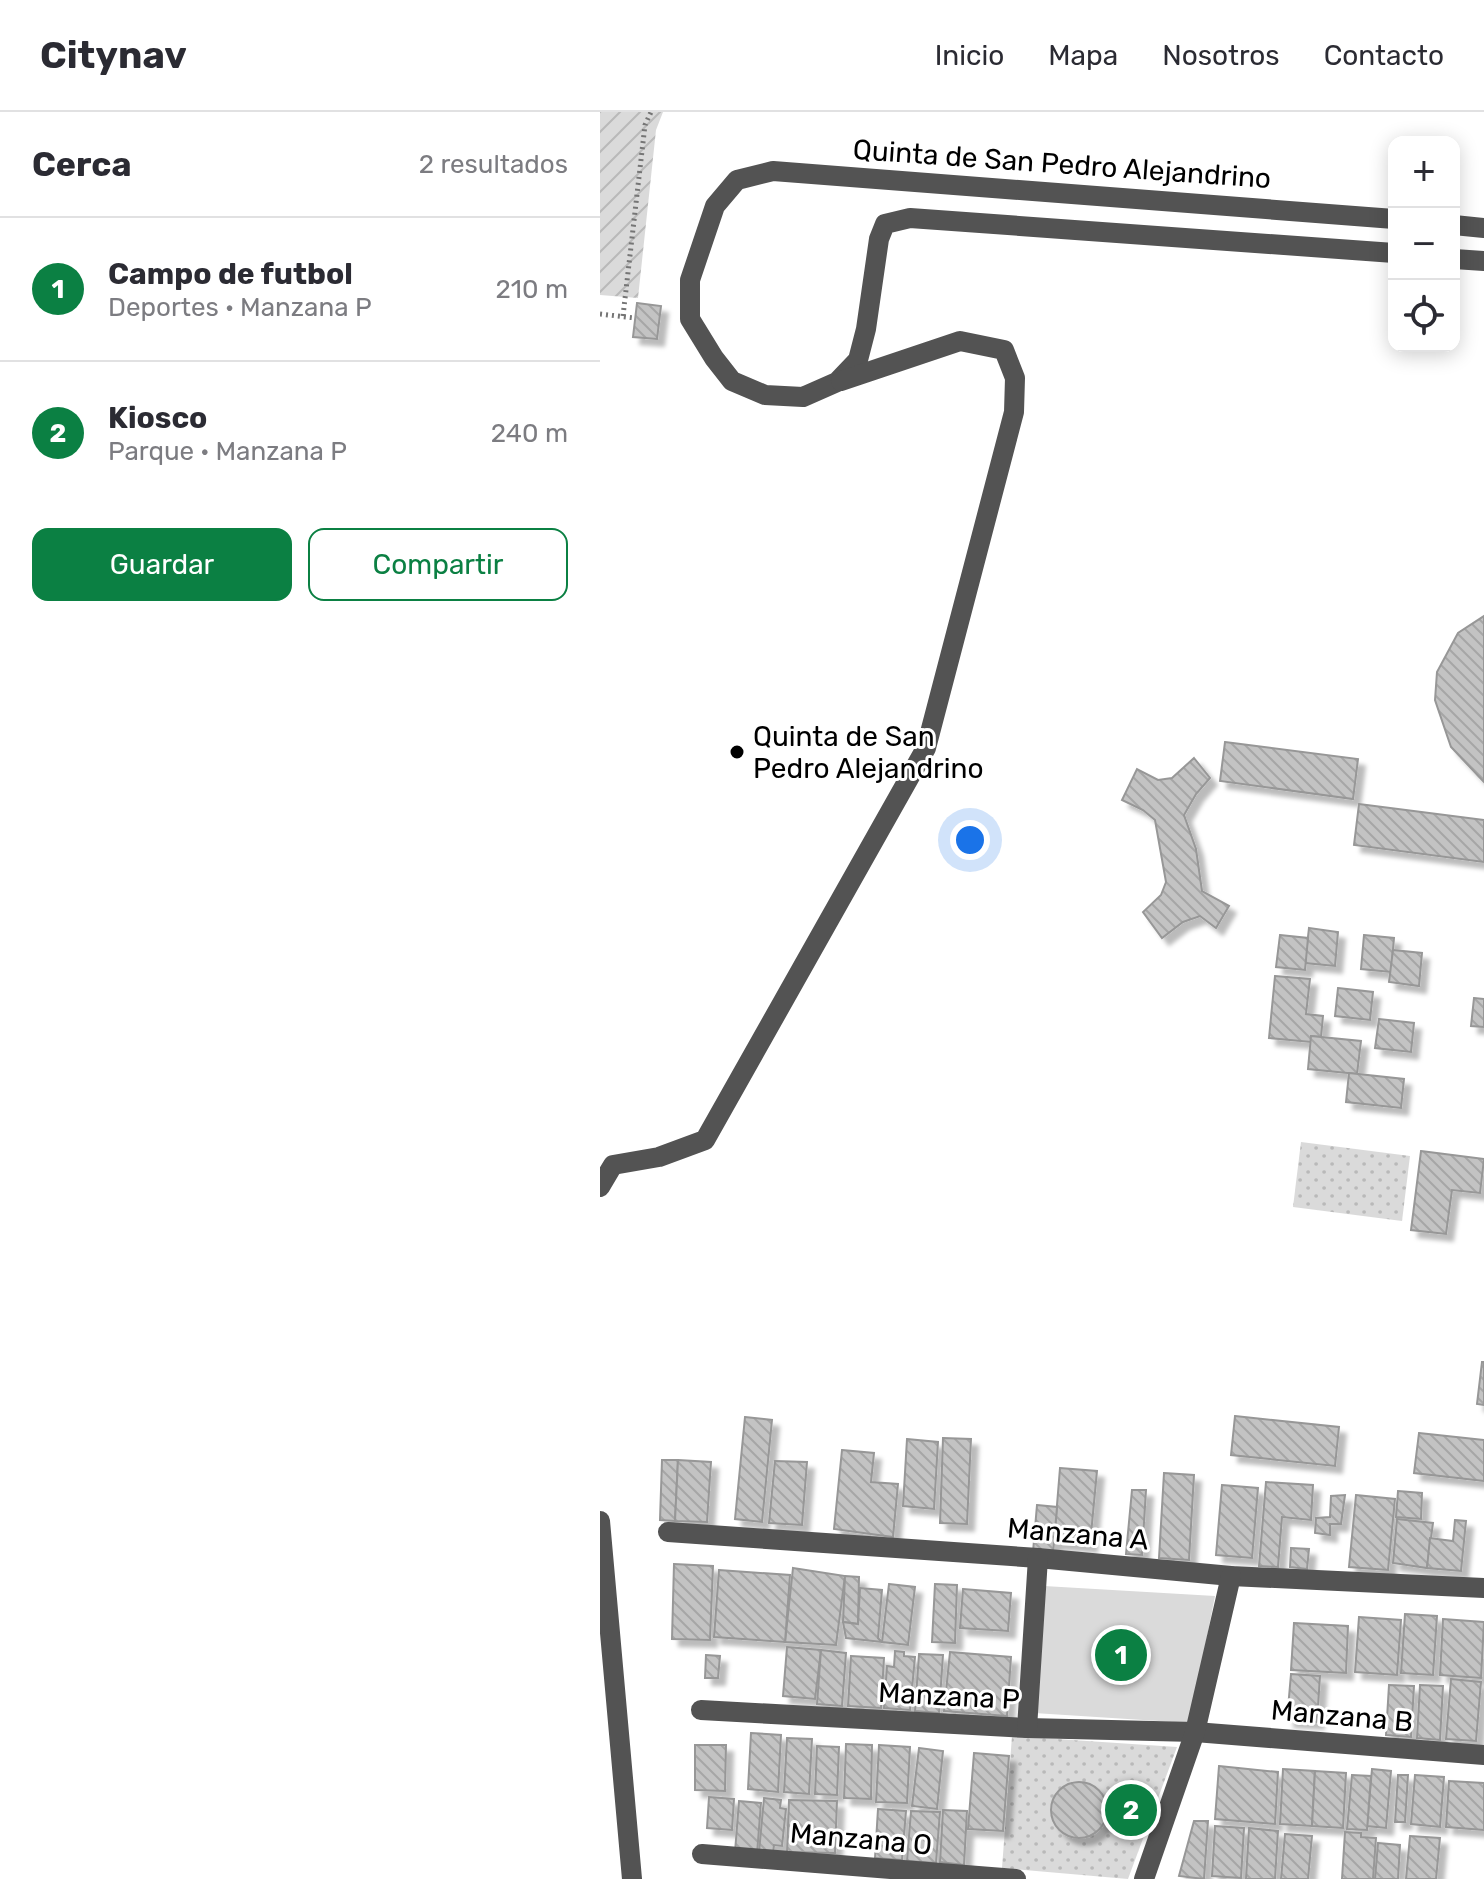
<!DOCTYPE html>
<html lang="es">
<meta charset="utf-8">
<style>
:root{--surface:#fff;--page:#f7f7f7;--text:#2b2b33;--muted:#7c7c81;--line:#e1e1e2;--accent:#0b8043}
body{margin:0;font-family:Rubik,sans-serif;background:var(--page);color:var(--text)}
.controls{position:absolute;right:24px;top:24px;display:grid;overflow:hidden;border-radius:16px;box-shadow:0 4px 20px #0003}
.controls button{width:72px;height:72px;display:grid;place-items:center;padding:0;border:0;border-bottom:2px solid var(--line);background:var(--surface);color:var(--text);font:40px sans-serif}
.you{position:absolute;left:370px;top:728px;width:28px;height:28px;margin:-20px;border:6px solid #fff;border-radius:50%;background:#1a73e8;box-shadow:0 0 0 12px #1a73e833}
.badge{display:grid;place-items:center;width:52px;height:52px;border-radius:50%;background:var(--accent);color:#fff;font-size:26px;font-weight:700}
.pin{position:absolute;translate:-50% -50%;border:4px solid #fff;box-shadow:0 2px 8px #0006}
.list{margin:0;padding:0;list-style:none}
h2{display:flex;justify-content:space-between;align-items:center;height:104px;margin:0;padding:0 32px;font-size:34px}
h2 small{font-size:26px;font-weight:400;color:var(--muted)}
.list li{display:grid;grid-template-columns:52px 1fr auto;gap:24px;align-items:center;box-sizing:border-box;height:144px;padding:0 32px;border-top:2px solid var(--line)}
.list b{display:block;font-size:30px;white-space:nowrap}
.list p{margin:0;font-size:26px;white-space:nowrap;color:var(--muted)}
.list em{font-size:26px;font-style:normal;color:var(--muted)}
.actions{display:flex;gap:16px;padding:24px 32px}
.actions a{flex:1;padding:18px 0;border:2px solid var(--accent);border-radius:16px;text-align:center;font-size:28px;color:var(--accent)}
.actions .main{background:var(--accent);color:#fff}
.icon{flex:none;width:44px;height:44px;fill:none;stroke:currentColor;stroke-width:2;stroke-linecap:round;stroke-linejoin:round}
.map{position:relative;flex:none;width:884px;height:1767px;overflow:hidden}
header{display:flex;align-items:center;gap:48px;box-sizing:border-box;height:112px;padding:0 40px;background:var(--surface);border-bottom:2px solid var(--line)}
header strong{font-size:38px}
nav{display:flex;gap:44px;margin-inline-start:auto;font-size:28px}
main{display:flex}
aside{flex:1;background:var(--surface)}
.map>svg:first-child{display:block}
.grass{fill:#dadada}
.park{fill:url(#park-dots);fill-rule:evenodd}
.garden{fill:url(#garden-furrows)}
.building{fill:url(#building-back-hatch);stroke:#979797;stroke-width:2;filter:url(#shadow)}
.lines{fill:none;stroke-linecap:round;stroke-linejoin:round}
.path{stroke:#757575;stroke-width:5;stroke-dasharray:2 4;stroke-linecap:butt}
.minor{stroke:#535353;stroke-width:20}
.poi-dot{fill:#000;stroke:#fff;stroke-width:3}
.labels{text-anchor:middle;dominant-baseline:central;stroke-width:6;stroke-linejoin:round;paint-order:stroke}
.street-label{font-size:28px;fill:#000;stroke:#fff}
.poi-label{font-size:28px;fill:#000;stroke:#fff;text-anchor:start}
</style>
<header>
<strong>Citynav</strong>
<nav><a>Inicio</a><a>Mapa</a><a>Nosotros</a><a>Contacto</a></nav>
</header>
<main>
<aside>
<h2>Cerca<small>2 resultados</small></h2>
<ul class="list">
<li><span class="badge">1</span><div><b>Campo de futbol</b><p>Deportes · Manzana P</p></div><em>210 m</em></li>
<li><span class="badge">2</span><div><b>Kiosco</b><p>Parque · Manzana P</p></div><em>240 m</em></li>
</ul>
<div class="actions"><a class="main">Guardar</a><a>Compartir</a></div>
</aside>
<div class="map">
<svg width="884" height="1767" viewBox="0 0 884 1767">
<defs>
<pattern id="park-dots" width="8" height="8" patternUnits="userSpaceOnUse" patternTransform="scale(2)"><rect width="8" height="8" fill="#dadada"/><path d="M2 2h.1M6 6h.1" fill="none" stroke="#b9b9b9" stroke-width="1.8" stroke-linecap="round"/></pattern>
<pattern id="garden-furrows" width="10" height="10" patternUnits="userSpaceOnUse" patternTransform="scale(2)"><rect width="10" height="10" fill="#dadada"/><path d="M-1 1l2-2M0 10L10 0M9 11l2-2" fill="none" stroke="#b9b9b9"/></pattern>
<pattern id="building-back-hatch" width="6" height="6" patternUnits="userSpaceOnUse" patternTransform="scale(2)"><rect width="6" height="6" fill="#c3c3c3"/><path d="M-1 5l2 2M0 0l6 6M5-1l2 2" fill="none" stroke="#a6a6a6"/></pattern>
<filter id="shadow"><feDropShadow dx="7" dy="7" stdDeviation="2" flood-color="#0004"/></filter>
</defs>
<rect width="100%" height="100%" fill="#fff"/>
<polygon class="grass" points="444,1474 615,1484 590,1611 434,1601"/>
<g class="park">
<polygon points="701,1030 810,1044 802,1109 693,1095"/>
<path d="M412,1624l165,11 -49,132 -126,-11zM473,1669c69,9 19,85 -16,46 -16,-19 0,-36 16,-46z"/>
</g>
<polygon class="garden" points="0,0 63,0 56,18 38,186 0,183"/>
<g class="building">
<polygon points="37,191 61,194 57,227 33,225"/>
<polygon points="884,504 884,670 851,635 835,588 837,560 858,521"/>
<polygon points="625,630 758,647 753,687 620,669"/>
<polygon points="594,646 610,666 596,682 584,703 596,737 602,779 629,794 616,816 600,804 583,810 562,826 543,800 561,783 566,770 555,708 543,698 522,688 537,657 558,668 572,666"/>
<polygon points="759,692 884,708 884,750 754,733"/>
<polygon points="709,816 738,820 735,854 705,851"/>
<polygon points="680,823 708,826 705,858 676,855"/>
<polygon points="764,823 794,826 791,860 761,857"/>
<polygon points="793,838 822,841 819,874 789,870"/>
<polygon points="675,864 710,867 706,902 723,904 721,925 711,924 711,930 669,926"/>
<polygon points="738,876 773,880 770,908 735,904"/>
<polygon points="874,886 884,887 884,915 871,914"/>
<polygon points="779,907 814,911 811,940 775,936"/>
<polygon points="711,924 761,929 757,962 708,957"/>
<polygon points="749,961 804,967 801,996 746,990"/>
<polygon points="821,1039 884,1047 880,1081 852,1078 846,1122 811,1118"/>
<polygon points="882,1250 884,1250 884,1293 877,1292"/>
<polygon points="635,1304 739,1315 735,1354 631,1343"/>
<polygon points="145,1305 172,1308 162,1410 135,1407"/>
<polygon points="819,1321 884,1328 884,1369 814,1361"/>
<polygon points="343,1326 371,1327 367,1412 340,1411"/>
<polygon points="307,1327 338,1330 334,1397 303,1394"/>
<polygon points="242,1338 274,1341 271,1370 298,1372 293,1425 234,1417"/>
<polygon points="62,1348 78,1348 75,1409 60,1408"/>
<polygon points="78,1348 111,1350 107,1410 75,1409"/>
<polygon points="175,1349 207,1350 202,1413 169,1411"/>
<polygon points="460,1356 497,1359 490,1433 454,1430"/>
<polygon points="564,1361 594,1363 589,1448 559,1446"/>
<polygon points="666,1370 713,1373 711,1408 682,1405 678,1455 659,1454"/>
<polygon points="622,1373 658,1376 652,1446 616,1443"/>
<polygon points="532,1378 546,1378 542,1443 526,1442"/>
<polygon points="798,1379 822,1381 821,1407 796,1405"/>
<polygon points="745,1383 741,1412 730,1412 730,1423 715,1421 716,1406 730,1405 731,1384"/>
<polygon points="756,1383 795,1387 788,1458 749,1455"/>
<polygon points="437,1393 457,1395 453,1442 433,1440"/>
<polygon points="797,1407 833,1411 827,1456 793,1451"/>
<polygon points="855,1408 866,1409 861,1459 827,1456 830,1426 853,1429"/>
<polygon points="691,1436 709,1437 707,1457 690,1455"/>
<polygon points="74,1452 113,1454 110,1528 72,1527"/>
<polygon points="193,1456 245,1464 236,1533 185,1530"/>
<polygon points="119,1458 190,1463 185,1530 114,1525"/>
<polygon points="245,1464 259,1465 258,1512 243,1510"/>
<polygon points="289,1472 315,1475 308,1533 282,1530"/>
<polygon points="335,1472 357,1473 355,1531 332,1530"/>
<polygon points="260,1476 282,1478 278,1526 282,1530 246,1526 243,1510 258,1512"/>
<polygon points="363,1477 411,1481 408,1519 360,1516"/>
<polygon points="805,1502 837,1504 833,1563 801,1561"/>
<polygon points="759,1505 801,1508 797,1563 755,1560"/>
<polygon points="843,1507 884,1510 881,1566 840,1563"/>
<polygon points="694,1511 748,1514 746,1561 691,1558"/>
<polygon points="187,1535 221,1538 215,1587 183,1584"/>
<polygon points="221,1538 246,1541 242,1594 217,1592"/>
<polygon points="295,1539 304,1540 304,1544 315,1545 310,1598 284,1596 287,1554 294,1555"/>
<polygon points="350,1540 411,1545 407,1604 344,1599"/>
<polygon points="319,1542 343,1543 339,1601 315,1599"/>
<polygon points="106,1543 120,1544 118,1566 105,1566"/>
<polygon points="251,1544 284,1546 281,1596 248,1594"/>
<polygon points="691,1562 720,1564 717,1610 687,1608"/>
<polygon points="851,1567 881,1570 876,1629 846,1627"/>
<polygon points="789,1573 814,1574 811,1625 786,1623"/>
<polygon points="820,1573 843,1574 840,1628 817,1626"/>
<polygon points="151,1621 181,1623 178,1680 148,1677"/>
<polygon points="187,1626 212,1627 209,1682 184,1680"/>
<polygon points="246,1632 272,1633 271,1687 244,1686"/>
<polygon points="95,1633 126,1633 125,1679 95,1678"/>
<polygon points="279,1633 310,1635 307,1691 276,1690"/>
<polygon points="217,1634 239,1635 237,1683 215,1682"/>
<polygon points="319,1636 343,1639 337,1697 312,1694"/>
<polygon points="374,1641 409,1644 403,1719 368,1717"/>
<polygon points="619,1654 678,1660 675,1712 615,1707"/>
<polygon points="683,1657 715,1659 712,1714 680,1712"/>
<polygon points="772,1657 791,1659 786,1716 767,1714"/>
<polygon points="715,1659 746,1661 743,1716 712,1714"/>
<polygon points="752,1663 771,1664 767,1718 747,1717"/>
<polygon points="798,1663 808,1663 805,1710 795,1710"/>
<polygon points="815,1663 844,1665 840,1715 811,1712"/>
<polygon points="849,1669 884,1671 884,1718 846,1715"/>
<circle cx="479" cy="1698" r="28"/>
<polygon points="109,1685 134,1687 132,1718 107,1716"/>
<polygon points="164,1686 181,1688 180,1696 186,1697 182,1734 174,1733 173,1742 159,1740"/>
<polygon points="189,1688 237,1689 235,1741 187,1740"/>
<polygon points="139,1689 161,1691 157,1742 135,1740"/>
<polygon points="278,1697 306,1699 302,1748 275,1746"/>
<polygon points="343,1698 367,1699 364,1753 340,1750"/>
<polygon points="311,1699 340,1700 336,1751 307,1749"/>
<polygon points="594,1709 608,1709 604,1767 579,1764"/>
<polygon points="615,1714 644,1716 641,1766 612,1764"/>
<polygon points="649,1716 678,1719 675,1767 646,1767"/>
<polygon points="745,1720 761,1721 761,1725 776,1726 773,1767 742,1767"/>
<polygon points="685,1722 712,1724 708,1767 681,1767"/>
<polygon points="810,1724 840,1726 836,1767 806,1767"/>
<polygon points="778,1731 800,1733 798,1767 775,1767"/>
</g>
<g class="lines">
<g class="path">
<polyline points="0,202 35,206"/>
<polyline points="23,204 45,13 51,0"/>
</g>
<g class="minor">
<polyline points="794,107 173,59 137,68 115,94 90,168 90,207 114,246 132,269 165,283 203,285 237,270 258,248 266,217 279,127 285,112 310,106 794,141"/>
<polyline points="854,113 884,116"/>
<polyline points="854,147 884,149"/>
<polyline points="0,1075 13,1053 59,1045 105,1028 326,636 414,300 415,266 404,238 360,229 241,269"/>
<polyline points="0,1409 32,1767"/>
<polyline points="68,1420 438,1446 631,1464 884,1476"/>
<polyline points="101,1598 427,1616 595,1620 884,1643"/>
<polyline points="427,1616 438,1446"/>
<polyline points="102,1742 416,1767"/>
<polyline points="544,1767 595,1620 631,1464"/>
</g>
</g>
<circle class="poi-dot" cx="137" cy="640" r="8"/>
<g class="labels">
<g class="street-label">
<text transform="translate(462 52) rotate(4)">Quinta de San Pedro Alejandrino</text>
<text transform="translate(478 1422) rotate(5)">Manzana A</text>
<text transform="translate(349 1584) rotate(3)">Manzana P</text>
<text transform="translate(742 1604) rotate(5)">Manzana B</text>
<text transform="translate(261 1727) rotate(5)">Manzana O</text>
</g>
<g class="poi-label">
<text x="153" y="624">Quinta de San<tspan x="153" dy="32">Pedro Alejandrino</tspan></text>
</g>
</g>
</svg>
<div class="controls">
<button>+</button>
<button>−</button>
<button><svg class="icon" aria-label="locate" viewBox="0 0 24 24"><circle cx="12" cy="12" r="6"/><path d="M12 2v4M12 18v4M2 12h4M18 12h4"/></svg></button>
</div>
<div class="you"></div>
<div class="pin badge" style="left:521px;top:1543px">1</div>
<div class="pin badge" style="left:531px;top:1698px">2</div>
</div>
</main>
